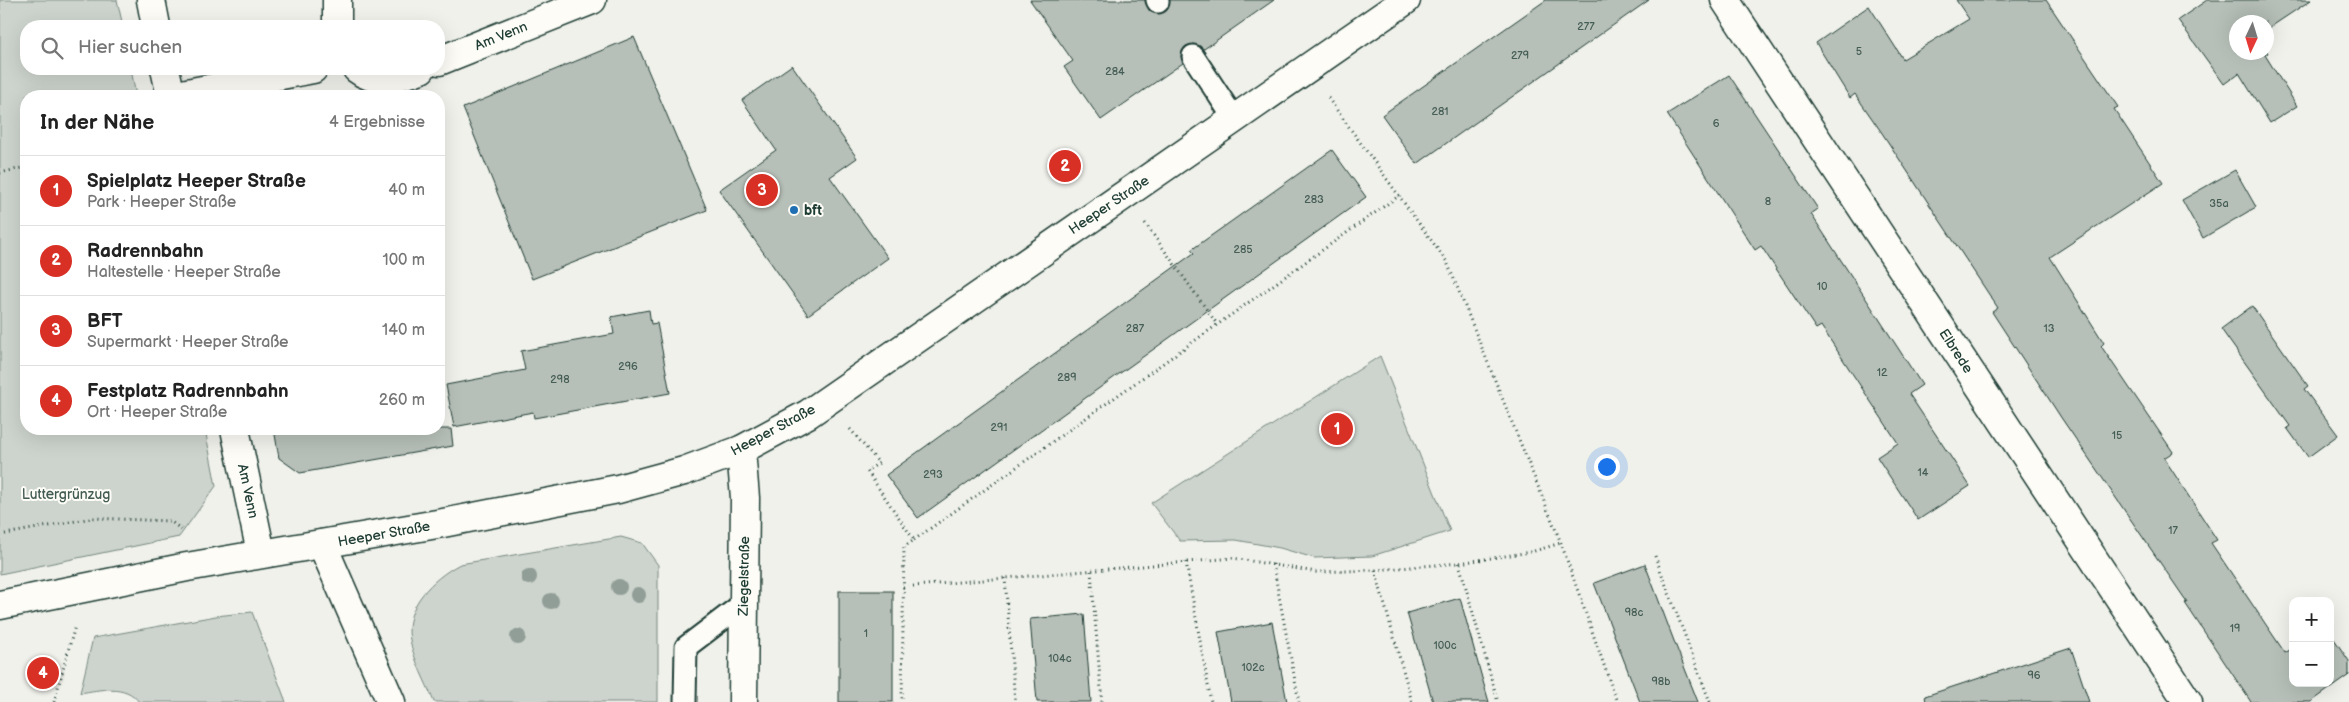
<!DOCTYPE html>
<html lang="de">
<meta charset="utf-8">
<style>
:root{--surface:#fff;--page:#f6f6f6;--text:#222;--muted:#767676;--line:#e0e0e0;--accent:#d93025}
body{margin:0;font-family:"Balsamiq Sans",sans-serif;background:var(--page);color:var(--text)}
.controls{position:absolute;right:15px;bottom:15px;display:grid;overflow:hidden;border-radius:10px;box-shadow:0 5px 20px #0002}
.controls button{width:45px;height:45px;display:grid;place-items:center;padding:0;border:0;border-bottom:1px solid var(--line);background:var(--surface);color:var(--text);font:25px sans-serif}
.compass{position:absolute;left:2229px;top:15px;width:45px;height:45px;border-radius:50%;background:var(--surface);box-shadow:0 5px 20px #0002;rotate:184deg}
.you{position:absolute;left:1606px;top:466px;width:18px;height:18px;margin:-12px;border:4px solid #fff;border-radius:50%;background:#1a73e8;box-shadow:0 0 0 8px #1a73e833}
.badge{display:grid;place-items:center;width:32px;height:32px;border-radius:50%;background:var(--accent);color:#fff;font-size:16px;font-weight:700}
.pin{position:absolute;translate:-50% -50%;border:2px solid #fff;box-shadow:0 1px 5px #0006}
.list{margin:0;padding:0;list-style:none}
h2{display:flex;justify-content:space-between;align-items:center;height:65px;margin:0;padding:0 20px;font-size:21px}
h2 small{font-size:16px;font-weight:400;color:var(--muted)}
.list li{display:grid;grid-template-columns:32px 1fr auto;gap:15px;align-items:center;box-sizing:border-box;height:70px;padding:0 20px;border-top:1px solid var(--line)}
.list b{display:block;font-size:19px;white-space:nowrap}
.list p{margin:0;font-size:16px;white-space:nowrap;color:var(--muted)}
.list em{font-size:16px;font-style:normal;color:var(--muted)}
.icon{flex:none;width:28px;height:28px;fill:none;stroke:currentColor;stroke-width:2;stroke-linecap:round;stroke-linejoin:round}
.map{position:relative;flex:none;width:2349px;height:702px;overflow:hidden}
.search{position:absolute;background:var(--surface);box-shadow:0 5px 20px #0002;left:20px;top:20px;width:425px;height:55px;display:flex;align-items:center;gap:12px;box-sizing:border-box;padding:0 18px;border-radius:20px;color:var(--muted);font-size:19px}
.panel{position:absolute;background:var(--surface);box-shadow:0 5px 20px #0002;left:20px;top:90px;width:425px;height:345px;border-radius:20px}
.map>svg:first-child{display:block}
.green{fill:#cdd3cd;stroke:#768880}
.building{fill:#b6bfb8;stroke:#1f3d34}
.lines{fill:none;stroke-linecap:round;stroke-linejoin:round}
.lane-casing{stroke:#1f3d34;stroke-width:25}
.street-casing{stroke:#1f3d34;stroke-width:31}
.secondary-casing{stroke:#1f3d34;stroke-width:31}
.path{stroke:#1f3d34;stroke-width:3;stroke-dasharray:1 4;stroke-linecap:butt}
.lane{stroke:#fdfcf7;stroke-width:21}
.street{stroke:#fdfcf7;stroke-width:28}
.secondary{stroke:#fdfcf7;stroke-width:28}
.tree{fill:#909e97}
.poi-dot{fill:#1f6fb2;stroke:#fdfcf7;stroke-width:2}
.labels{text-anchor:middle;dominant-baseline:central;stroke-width:4;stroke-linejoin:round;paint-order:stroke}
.number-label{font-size:11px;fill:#455e55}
.street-label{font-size:14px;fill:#1f3d34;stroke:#fdfcf7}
.poi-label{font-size:14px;font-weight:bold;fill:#1f3d34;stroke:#fdfcf7;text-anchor:start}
.park-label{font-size:14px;fill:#425b53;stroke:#fdfcf7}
</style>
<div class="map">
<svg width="2349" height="702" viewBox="0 0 2349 702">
<rect width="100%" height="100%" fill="#f0f1eb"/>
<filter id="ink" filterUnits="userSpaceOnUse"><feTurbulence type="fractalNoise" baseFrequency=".02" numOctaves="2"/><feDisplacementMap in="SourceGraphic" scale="10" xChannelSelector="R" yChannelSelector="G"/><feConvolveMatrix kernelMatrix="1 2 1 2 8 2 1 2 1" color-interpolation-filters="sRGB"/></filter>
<g filter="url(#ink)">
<g class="green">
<polygon points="0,0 117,0 123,26 26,26 26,69 131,69 136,96 26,96 26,429 205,429 216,486 179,537 0,574"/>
<polygon points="1380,356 1450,531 1372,556 1314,558 1280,548 1236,540 1180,541 1151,503"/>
<path d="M621,537l21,6 16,22v137h-224c-8,-20 -20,-41 -24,-62 -7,-33 23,-62 50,-76z"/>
<path d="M252,612l34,90h-147c-13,-19 -40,-12 -59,-9l13,-55 123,-22z"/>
</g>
<g class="building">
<polygon points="1030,0 1145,0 1151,12 1158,14 1168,9 1170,0 1274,0 1204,49 1193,44 1186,46 1181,56 1183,63 1101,120 1064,67 1073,61"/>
<polygon points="1546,0 1649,0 1417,164 1382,115"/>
<polygon points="1956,0 2046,0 2118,107 2114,109 2163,183 2050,257 2104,343 2101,346 2173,452 2164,458 2217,540 2211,543 2285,653 2293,648 2293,683 2330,683 2330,633 2349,661 2349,675 2311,702 2251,702 2185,603 2187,602 2062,419 1992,312 1998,308 1882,133 1855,94 1850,98 1816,43 1869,6 1903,59 1969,19"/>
<polygon points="2207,0 2311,0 2266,30 2266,22 2236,22 2236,52 2266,52 2266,50 2268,53 2265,55 2297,106 2270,123 2239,73 2224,84 2178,20"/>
<polygon points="634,37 707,210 532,279 463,108"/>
<polygon points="792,65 857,158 830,177 888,258 808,315 719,190 776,150 742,100"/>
<polygon points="1729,75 1818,209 1811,214 1922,385 1909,394 1970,486 1918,520 1877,457 1898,443 1821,326 1816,329 1761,246 1755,250 1667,114"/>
<polygon points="1332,150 1366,197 918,518 886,475 1194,253 1191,250"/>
<polygon points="2235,170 2256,207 2203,238 2182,200"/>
<polygon points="2252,306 2308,386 2304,389 2338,435 2308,457 2287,428 2290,426 2221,329"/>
<polygon points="649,310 651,324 657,323 670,393 534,418 533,412 454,427 446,385 525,370 521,351 614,334 611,317"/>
<polygon points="274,429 451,429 453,446 300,473 279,458"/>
<polygon points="1645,564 1674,641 1698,702 1640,702 1594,583"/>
<rect x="839" y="591" width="54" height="111"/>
<polygon points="1460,598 1482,678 1489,702 1433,702 1407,613"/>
<polygon points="1084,614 1091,702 1037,702 1030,619"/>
<polygon points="1272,622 1287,702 1231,702 1218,632"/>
<polygon points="2071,648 2089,702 1926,702 1925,696"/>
</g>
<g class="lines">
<defs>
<g id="lane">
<polyline points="1157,0 1158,2"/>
<polyline points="1193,56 1235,120"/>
<polyline points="685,702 686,647 744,603"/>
</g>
<g id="street">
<polyline points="151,0 156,26"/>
<polyline points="337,0 337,26"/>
<polyline points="1725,0 2188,702"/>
<polyline points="439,61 592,0"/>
<polyline points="165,69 171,96"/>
<path d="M357,69c19,15 43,8 64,0"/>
<polyline points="171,96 313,69"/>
<polyline points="235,429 261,553"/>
<polyline points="322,544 391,702"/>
</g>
<g id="secondary">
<polyline points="741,450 745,498 743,702"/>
<polyline points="0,605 187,567 443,523 618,489 684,471 741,450 808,414 1406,0"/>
</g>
</defs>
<use href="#lane" class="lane-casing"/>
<use href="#street" class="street-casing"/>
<use href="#secondary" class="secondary-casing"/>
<g class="path">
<polyline points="1328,98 1447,262 1561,543 1617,702"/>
<polyline points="0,173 26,167"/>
<polyline points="1145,223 1217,324"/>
<polyline points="850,429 879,463 867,471 914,540 904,547 902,702"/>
<polyline points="0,535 92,518 170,521 182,530"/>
<polyline points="914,540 1400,195"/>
<polyline points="1655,556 1710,702"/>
<polyline points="1186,562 1211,702"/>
<polyline points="1459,563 1498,702"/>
<polyline points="1273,564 1299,702"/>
<polyline points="1375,570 1412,702"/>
<polyline points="1091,571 1102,702"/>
<polyline points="1005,578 1015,702"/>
<polyline points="903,587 1233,558 1316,572 1375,570 1459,563 1531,552 1561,543"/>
<polyline points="54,702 75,626"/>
</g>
<use href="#lane" class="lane"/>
<use href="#street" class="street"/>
<use href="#secondary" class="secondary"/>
</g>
<g class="tree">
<circle cx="529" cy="577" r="8"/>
<circle cx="619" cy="587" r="8"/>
<circle cx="638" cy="595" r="8"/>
<circle cx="551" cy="601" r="8"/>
<circle cx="518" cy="637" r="8"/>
</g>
</g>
<circle class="poi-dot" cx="794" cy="210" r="5"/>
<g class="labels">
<g class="number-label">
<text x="1586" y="26">277</text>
<text x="1859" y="51">5</text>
<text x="1520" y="55">279</text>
<text x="1115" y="71">284</text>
<text x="1440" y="111">281</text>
<text x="1716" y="123">6</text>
<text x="1314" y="199">283</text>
<text x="1768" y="201">8</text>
<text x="2219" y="203">35a</text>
<text x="1243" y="249">285</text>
<text x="1822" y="286">10</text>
<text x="1135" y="328">287</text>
<text x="2049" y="328">13</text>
<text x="628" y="366">296</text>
<text x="1882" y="372">12</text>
<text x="1067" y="377">289</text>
<text x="560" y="379">298</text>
<text x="999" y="427">291</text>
<text x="2117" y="435">15</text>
<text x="1923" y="472">14</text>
<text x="933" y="474">293</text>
<text x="2173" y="530">17</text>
<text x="1634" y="612">98c</text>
<text x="2235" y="628">19</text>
<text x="866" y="633">1</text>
<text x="1445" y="645">100c</text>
<text x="1060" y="658">104c</text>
<text x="1253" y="667">102c</text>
<text x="2034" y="675">96</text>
<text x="1661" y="681">98b</text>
</g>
<g class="street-label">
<text transform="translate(501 36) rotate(-22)">Am Venn</text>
<text transform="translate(1109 205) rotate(-34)">Heeper Straße</text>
<text transform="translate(1956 351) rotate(57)">Elbrede</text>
<text transform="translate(773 430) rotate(-28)">Heeper Straße</text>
<text transform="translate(248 491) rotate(78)">Am Venn</text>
<text transform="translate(384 534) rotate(-10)">Heeper Straße</text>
<text transform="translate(744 576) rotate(-89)">Ziegelstraße</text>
</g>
<g class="poi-label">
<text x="804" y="210">bft</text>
</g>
<g class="park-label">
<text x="66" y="494">Luttergrünzug</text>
</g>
</g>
</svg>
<div class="controls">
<button>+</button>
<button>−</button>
</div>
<svg class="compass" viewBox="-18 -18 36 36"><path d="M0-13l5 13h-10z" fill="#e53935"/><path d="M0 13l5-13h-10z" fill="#767676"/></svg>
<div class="you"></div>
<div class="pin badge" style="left:1337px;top:429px">1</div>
<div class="pin badge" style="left:1065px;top:166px">2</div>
<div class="pin badge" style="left:762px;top:190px">3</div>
<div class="pin badge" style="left:43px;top:673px">4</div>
<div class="search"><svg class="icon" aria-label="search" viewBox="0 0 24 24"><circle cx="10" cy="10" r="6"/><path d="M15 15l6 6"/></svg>Hier suchen</div>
<section class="panel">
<h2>In der Nähe<small>4 Ergebnisse</small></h2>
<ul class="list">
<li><span class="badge">1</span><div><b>Spielplatz Heeper Straße</b><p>Park · Heeper Straße</p></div><em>40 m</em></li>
<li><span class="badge">2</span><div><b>Radrennbahn</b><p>Haltestelle · Heeper Straße</p></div><em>100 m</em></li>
<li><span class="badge">3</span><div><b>BFT</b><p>Supermarkt · Heeper Straße</p></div><em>140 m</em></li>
<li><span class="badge">4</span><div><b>Festplatz Radrennbahn</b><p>Ort · Heeper Straße</p></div><em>260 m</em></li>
</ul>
</section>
</div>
